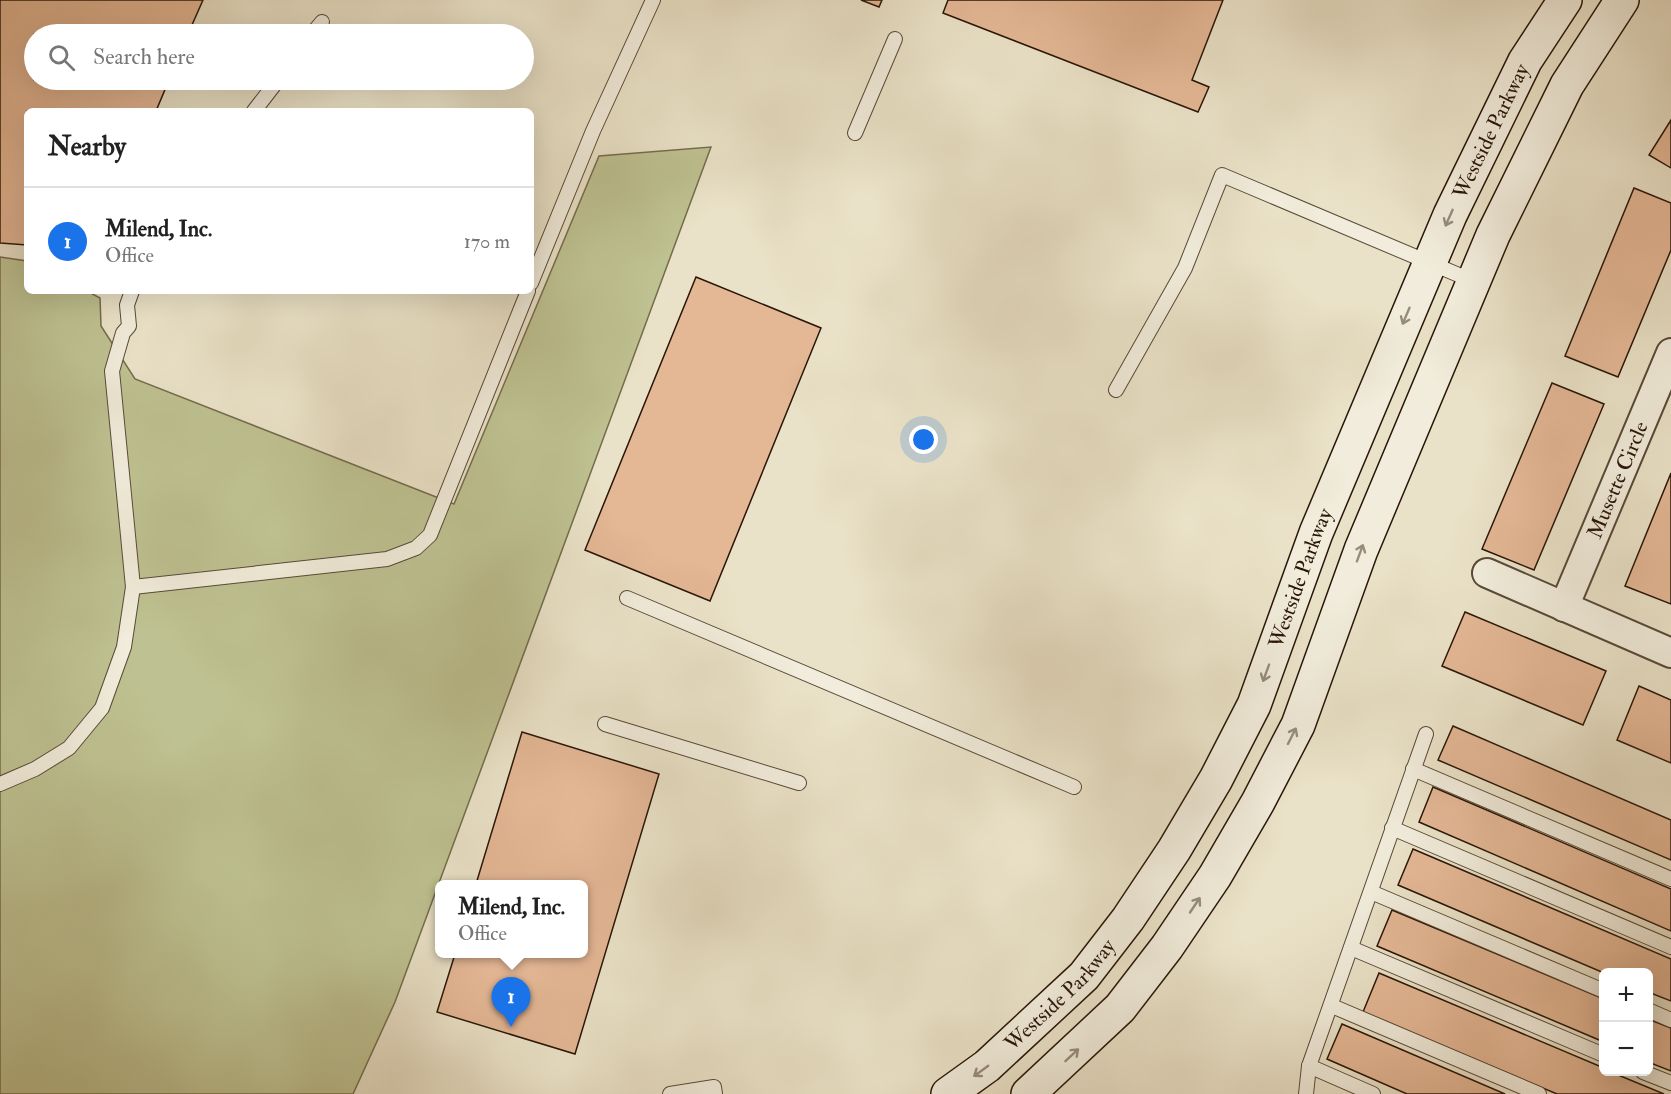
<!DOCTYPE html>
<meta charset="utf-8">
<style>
:root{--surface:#fff;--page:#f6f6f6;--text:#222;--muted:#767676;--line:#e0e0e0;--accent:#1a73e8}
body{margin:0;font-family:"IM FELL Double Pica",serif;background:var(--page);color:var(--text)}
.controls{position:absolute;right:18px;bottom:18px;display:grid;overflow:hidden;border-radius:9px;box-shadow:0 6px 24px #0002}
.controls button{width:54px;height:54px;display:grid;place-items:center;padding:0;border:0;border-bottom:2px solid var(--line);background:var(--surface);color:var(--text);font:30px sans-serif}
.you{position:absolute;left:924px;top:440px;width:21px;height:21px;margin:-15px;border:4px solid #fff;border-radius:50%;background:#1a73e8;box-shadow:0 0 0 9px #1a73e833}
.badge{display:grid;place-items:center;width:39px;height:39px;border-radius:50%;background:var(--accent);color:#fff;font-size:20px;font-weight:700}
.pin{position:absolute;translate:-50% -50px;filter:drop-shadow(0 2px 3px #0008)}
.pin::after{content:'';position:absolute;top:32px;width:21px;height:18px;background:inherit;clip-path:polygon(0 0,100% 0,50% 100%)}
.popup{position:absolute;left:435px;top:880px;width:153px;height:78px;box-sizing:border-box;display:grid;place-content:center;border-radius:9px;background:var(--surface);filter:drop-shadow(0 2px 4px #0005);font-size:20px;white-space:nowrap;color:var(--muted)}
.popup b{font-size:22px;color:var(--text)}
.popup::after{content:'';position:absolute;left:50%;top:100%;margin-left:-12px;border:12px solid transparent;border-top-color:var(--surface)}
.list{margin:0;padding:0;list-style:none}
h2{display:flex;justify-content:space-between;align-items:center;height:78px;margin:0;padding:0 24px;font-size:26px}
h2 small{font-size:20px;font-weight:400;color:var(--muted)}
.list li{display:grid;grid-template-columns:39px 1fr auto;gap:18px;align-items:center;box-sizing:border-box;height:108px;padding:0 24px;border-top:2px solid var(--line)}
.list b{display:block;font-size:22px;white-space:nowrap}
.list p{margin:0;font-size:20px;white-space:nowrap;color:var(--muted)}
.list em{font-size:20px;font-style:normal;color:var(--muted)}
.icon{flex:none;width:33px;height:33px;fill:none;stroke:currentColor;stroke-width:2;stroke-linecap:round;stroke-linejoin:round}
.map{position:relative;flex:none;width:1671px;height:1094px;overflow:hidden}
.search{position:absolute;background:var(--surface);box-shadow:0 6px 24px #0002;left:24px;top:24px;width:510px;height:66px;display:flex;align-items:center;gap:15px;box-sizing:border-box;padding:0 21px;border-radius:33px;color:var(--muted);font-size:22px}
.panel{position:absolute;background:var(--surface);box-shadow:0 6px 24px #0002;left:24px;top:108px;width:510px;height:186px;border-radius:9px}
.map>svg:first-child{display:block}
.green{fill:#bec191;stroke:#746c4c;stroke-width:1.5}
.building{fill:#e4b795;stroke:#291608;stroke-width:1.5}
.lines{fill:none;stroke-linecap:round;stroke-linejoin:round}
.lane-casing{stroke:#594938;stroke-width:16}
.street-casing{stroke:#594938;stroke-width:32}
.secondary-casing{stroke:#291608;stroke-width:36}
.lane{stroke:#f1ecdb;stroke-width:14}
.street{stroke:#f1ecdb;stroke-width:28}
.secondary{stroke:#f1ecdb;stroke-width:33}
.oneway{stroke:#978c7c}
.labels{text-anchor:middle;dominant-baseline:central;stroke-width:6;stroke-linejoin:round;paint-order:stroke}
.street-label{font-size:21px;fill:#291608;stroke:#f1ecdb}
</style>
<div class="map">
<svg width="1671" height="1094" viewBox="0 0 1671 1094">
<rect width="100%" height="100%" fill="#eae2c8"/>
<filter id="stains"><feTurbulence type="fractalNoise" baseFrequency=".00333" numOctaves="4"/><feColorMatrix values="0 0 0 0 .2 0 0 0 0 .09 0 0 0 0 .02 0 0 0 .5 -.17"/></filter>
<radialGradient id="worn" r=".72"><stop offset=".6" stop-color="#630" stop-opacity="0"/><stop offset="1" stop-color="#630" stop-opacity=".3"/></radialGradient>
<polygon class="green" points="711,147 395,1002 353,1094 0,1094 0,257 27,261 27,291 87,291 100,298 101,326 135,379 454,504 599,156"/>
<g class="building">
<polygon points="0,0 203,0 188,34 34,34 34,80 169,80 156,111 27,111 27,245 0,243"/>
<polygon points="861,0 882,0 879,7"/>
<polygon points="948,0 1223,0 1192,80 1209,87 1198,112 943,13"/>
<polygon points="1671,120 1671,168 1649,155"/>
<polygon points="1634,188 1671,203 1671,250 1618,377 1565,356"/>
<polygon points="696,277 821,328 710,601 585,550"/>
<polygon points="1552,383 1604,404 1534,570 1482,549"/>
<polygon points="1671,473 1671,604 1625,586"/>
<polygon points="1465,612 1606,671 1583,725 1442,666"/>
<polygon points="1639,686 1671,700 1671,763 1617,740"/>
<polygon points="1453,726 1671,820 1671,860 1438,760"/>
<polygon points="522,732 659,774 575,1054 437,1012 455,954 583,954 583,884 476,884"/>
<polygon points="1433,787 1671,889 1671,931 1419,822"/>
<polygon points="1413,849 1671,959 1671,1001 1648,992 1648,972 1604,973 1398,885"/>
<polygon points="1392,910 1604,999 1604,1042 1377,946"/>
<polygon points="1379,973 1604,1068 1604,1072 1611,1072 1664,1094 1557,1094 1363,1012"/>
<polygon points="1648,1019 1671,1028 1671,1071 1648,1062"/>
<polygon points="1342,1024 1505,1094 1407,1094 1327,1059"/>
</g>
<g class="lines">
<defs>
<g id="lane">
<polyline points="312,34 322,22"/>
<polyline points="254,111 278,80"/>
<polyline points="855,133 895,39"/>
<polyline points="531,283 593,131 653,0"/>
<polyline points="1116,390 1185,268 1222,175 1473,281"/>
<polyline points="133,587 387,559 416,548 430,535 528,291"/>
<polyline points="627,598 1074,787"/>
<polyline points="605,724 799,783"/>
<polyline points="1413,769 1671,879"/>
<polyline points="0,784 35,769 69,748 102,708 124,647 133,587 112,371 123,333 129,326 127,305 132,291"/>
<polyline points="1392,828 1671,947"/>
<polyline points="1371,892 1604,991"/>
<polyline points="1351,948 1604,1055"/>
<polyline points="1332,1006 1539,1094"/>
<polyline points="1648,1010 1671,1020"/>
<polyline points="1643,1072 1671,1083"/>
<polyline points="670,1094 714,1087 715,1094"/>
<polyline points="1306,1094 1309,1066"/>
<polyline points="1373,1094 1309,1066 1426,734"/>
</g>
<g id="street">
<polyline points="1487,573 1671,653"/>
<path id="s1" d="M1564,607l107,-254"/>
</g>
<g id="secondary">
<path id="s2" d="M948,1094l39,-28 97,-90 44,-57 46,-69 42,-71 38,-74 62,-172 134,-318 75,-154 40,-61"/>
<polyline points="1028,1094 1120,1008 1167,947 1215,876 1258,802 1298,725 1361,550 1493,235 1567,85 1622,0"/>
</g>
</defs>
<use href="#lane" class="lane-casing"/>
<use href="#street" class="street-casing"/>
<use href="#secondary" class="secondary-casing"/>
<use href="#lane" class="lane"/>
<use href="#street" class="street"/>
<use href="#secondary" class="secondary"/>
</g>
<defs><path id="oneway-shaft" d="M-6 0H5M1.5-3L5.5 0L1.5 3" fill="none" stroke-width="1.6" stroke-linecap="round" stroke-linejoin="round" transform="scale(1.5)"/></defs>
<g class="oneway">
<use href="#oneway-shaft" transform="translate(1449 218) rotate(114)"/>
<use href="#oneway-shaft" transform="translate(1406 316) rotate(113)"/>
<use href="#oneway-shaft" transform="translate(1360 553) rotate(-70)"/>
<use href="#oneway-shaft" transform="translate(1266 673) rotate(110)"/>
<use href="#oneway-shaft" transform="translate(1292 736) rotate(-63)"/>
<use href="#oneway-shaft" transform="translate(1195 905) rotate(-56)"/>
<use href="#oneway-shaft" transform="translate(1072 1055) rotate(-43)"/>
<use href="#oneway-shaft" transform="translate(981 1071) rotate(144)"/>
</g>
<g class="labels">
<g class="street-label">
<text stroke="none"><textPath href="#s2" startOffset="1122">Westside Parkway</textPath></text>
<text stroke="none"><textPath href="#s1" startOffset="138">Musette Circle</textPath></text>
<text stroke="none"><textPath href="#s2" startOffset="636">Westside Parkway</textPath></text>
<text stroke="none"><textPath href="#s2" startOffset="150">Westside Parkway</textPath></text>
</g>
</g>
<rect width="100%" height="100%" filter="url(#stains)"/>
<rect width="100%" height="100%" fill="url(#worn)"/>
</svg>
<div class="controls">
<button>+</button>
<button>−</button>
</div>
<div class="you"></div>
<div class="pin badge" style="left:511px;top:1027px">1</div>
<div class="popup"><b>Milend, Inc.</b>Office</div>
<div class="search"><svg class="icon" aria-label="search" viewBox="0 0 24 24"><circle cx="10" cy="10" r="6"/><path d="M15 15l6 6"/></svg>Search here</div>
<section class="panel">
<h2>Nearby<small></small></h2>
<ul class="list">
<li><span class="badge">1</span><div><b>Milend, Inc.</b><p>Office</p></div><em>170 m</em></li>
</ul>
</section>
</div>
